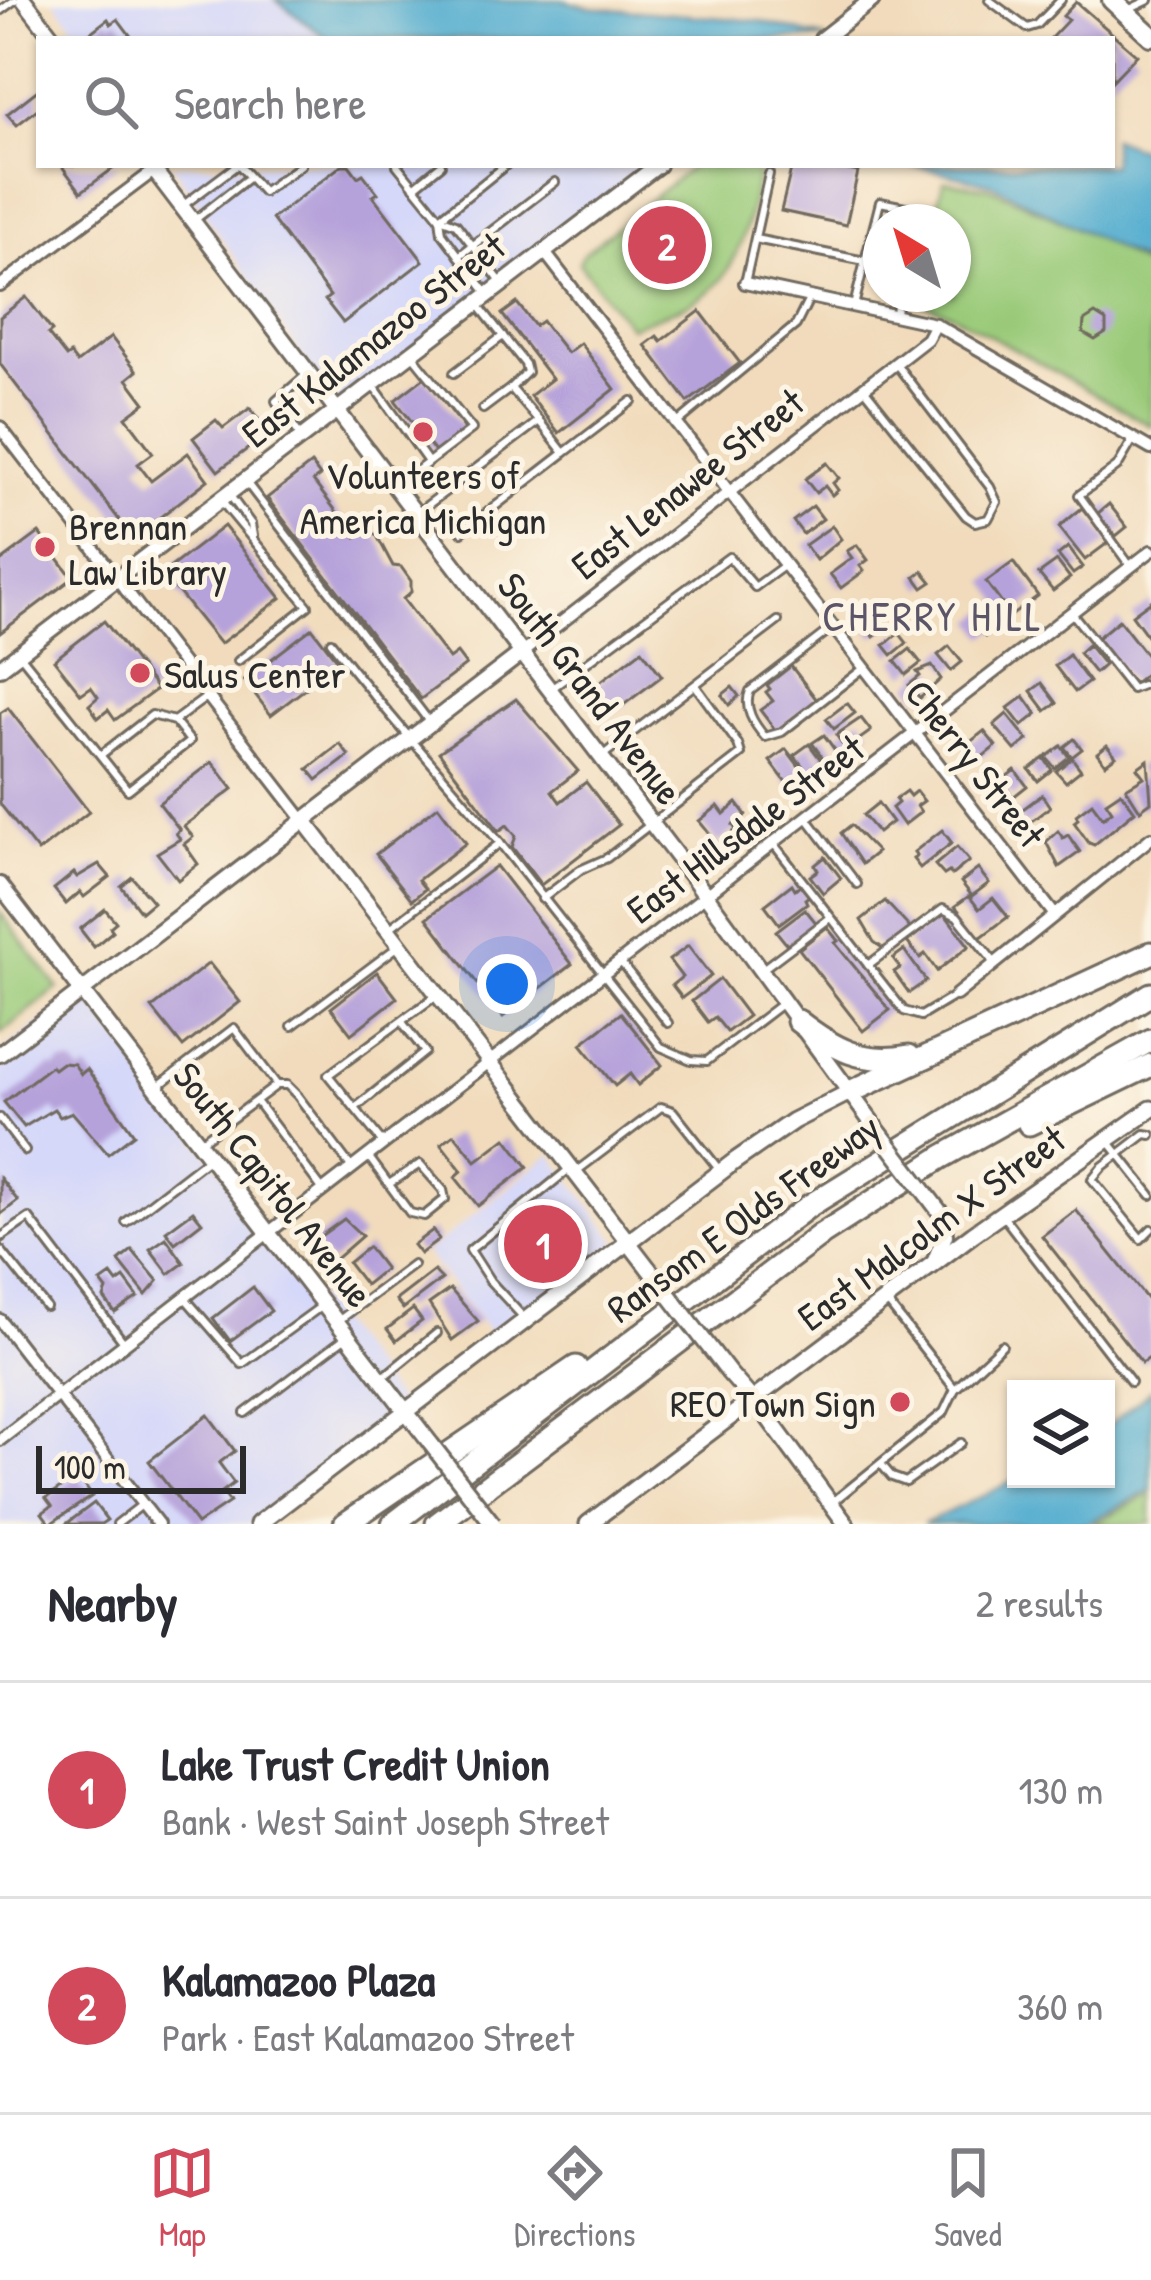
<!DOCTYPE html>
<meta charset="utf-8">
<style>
:root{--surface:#fff;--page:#f2f2f3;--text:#2b2b33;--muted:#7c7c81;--line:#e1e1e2;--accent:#d1495b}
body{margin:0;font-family:"Patrick Hand",sans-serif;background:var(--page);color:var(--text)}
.controls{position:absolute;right:36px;bottom:36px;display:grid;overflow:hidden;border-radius:0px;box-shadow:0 3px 9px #0004}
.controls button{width:108px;height:108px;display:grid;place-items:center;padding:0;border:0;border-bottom:3px solid var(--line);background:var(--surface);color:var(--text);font:60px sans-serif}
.compass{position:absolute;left:863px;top:204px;width:108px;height:108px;border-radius:50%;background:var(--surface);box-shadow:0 3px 9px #0004;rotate:322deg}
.scale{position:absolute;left:36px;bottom:30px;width:210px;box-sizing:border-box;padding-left:12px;border:6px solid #2b2b2b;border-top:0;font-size:33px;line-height:42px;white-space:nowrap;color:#2b2b2b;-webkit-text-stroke:9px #fcf5e5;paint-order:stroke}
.you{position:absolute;left:507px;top:984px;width:42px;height:42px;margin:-30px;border:9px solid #fff;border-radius:50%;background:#1a73e8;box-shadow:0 0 0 18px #1a73e833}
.badge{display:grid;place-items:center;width:78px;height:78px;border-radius:50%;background:var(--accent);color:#fff;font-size:39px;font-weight:700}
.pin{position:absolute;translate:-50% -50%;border:6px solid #fff;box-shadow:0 3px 12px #0006}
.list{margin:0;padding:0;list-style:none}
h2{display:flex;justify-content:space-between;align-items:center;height:156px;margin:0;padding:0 48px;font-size:51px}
h2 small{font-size:39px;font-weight:400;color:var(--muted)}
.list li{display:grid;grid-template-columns:78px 1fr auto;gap:36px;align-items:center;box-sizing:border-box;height:216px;padding:0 48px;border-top:3px solid var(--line)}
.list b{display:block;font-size:45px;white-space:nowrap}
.list p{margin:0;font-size:39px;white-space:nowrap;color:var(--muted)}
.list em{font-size:39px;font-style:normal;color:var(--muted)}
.icon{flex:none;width:66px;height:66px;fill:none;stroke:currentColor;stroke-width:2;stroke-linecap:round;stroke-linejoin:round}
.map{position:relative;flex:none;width:1151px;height:1524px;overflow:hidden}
.search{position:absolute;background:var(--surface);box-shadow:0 3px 9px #0004;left:36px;right:36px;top:36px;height:132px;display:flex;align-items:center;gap:30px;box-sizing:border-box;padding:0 42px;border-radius:0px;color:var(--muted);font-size:45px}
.sheet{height:588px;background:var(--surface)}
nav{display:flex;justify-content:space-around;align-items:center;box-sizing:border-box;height:168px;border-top:3px solid var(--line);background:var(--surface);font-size:33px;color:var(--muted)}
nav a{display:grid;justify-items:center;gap:6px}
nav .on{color:var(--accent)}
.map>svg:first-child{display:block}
.built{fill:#d6d8f9}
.green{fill:#9aca79;stroke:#627a52;stroke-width:3}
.water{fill:#51accf;stroke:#3e6c7d;stroke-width:3}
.building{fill:#b6a2da}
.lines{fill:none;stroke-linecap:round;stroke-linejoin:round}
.service-casing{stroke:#70695e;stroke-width:12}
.minor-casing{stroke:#70695e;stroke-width:16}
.tertiary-casing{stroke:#70695e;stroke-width:20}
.secondary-casing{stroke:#70695e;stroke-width:21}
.primary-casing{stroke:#70695e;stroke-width:24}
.motorway-casing{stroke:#70695e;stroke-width:27}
.service{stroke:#fff;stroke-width:6}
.minor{stroke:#fff;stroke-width:10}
.tertiary{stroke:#fff;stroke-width:14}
.secondary{stroke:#fff;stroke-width:15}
.primary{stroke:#fff;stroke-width:18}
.motorway{stroke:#fff;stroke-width:21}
.tertiary-bridge-casing{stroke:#70695e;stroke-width:20;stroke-linecap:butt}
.tertiary-bridge{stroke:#fff;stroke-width:14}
.poi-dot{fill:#d1495b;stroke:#fcf5e5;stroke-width:4.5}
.labels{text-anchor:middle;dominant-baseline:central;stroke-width:10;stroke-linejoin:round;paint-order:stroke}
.street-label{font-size:39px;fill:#2b2b2b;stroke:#fcf5e5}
.poi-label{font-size:39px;fill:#2b2b2b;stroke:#fcf5e5;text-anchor:start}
.neighbourhood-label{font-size:42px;letter-spacing:3px;fill:#5c5568;stroke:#fcf5e5}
</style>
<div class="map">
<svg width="1151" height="1524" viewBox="0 0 1151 1524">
<rect width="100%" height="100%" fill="#fcf5e5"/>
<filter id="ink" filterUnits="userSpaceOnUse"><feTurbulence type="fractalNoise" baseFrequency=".00833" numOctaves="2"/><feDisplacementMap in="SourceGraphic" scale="24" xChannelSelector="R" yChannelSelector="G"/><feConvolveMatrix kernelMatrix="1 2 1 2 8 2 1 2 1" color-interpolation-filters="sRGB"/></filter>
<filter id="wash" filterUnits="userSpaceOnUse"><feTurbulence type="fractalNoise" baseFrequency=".004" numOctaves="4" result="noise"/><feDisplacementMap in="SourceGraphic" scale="48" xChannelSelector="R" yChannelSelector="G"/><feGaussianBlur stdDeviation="2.7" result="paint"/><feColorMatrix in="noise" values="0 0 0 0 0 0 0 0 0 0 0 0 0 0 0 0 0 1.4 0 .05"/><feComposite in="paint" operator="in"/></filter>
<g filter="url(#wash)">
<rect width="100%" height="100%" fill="#f1dbbc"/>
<g class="built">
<polygon points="54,0 275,0 328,39 83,39"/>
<polygon points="172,165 658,165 337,408"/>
<polygon points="82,991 406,1412 260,1524 0,1524 0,1053"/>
<polygon points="551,1154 618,1242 496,1341 426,1253"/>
</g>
<g class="green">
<path d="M694,165h66c-9,40 -15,91 -45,121 -21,21 -59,30 -85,41l-51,-64 4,-9z"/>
<polygon points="944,181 990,188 1100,239 1151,270 1151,426 952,314 911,299 912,294 953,294 953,222 932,222"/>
<polygon points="0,912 58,988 0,1034"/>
<polygon points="1151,1494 1151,1524 1093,1524"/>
</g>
<g class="water">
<polygon points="276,0 563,0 589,7 760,21 826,39 328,39"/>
<polygon points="1112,138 1151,153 1151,266 992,184 910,165 1112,165"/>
<polygon points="1151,1390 1151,1490 1085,1524 923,1524 1018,1479 1106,1479 1106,1428"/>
</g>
<g id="blocks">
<g class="building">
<polygon points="1076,2 1137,55 1112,81 1112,39 1050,39 1068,20 1063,16"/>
<polygon points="108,19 111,24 118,19 133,39 82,39"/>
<polygon points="39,89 39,108 17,125 7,114"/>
<polygon points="61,165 118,165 81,192"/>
<polygon points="342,165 349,165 358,177 363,174 378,193 373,196 423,261 343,323 325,300 330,296 272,219"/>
<polygon points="792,165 827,165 858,172 846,225 781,211"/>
<polygon points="26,297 52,331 48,334 66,357 70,354 77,363 111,337 137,371 127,379 145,403 126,417 153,453 138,464 151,481 188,453 208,480 133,538 0,364 0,317"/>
<polygon points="517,303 535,326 542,321 567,353 580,343 615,389 559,433 530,396 552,379 502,314"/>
<polygon points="700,311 740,363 688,402 645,345 657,336 661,341"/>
<polygon points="1095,314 1106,321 1106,333 1095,340 1083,333 1084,321"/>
<polygon points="425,377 465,429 435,452 395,400"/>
<polygon points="250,408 269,433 218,471 193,438 216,420 223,428"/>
<polygon points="827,463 839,478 833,483 838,490 832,495 825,486 816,493 805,479"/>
<polygon points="311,464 320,476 313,481 356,537 363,532 376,534 393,566 401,567 411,581 411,592 403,599 449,659 457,653 466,665 421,699 267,498"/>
<polygon points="1109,504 1127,527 1116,536 1097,514"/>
<polygon points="813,506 823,519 803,534 793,521"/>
<polygon points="1082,508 1109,542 1085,560 1059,527"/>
<polygon points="224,526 281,598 220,644 163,573"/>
<polygon points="832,526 841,539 816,560 805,545"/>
<polygon points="39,533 73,578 0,633 0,562"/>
<polygon points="857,545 868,560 860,566 864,571 841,588 830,574 852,558 847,551"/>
<polygon points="1068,547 1083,567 1073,574 1058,555"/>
<polygon points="1057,561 1070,578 1053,591 1039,574"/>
<polygon points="1013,562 1038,596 1011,616 986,582"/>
<polygon points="923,571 932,582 923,588 915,577"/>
<polygon points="1151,601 1151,641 1132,615"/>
<polygon points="990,609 1002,625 985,637 974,621"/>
<polygon points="879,620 886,628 874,637 868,629"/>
<polygon points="1119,620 1151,661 1151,670 1133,684 1097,638"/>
<polygon points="104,621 157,689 115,720 108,710 98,718 89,705 98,697 91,687 81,694 54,660"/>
<polygon points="312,628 339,663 271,715 244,680"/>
<polygon points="899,633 907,643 892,655 884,645"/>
<polygon points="1088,645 1104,665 1095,673 1079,653"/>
<polygon points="949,646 962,662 951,671 938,655"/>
<polygon points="910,649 921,663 906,675 895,661"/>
<polygon points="642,650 662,676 609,716 589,690"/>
<polygon points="1069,655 1089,682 1075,692 1055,666"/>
<polygon points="791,666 817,700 776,731 760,710 773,701 766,692 770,689 767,685"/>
<polygon points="932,666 941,679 920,698 909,685 920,676 917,672"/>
<polygon points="1042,683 1057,703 1046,711 1031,691"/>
<polygon points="732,687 739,696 729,705 722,695"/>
<polygon points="1024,696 1037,714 1022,726 1008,708"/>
<polygon points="516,699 578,771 552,791 560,802 586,782 619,825 541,885 512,847 516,836 507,825 499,831 439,752"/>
<polygon points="847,703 855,713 834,729 826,719"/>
<polygon points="8,708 89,812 38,852 0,804 0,713"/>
<polygon points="1007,714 1028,740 1015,750 994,725"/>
<polygon points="861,718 871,731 846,749 836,735"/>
<polygon points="984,731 996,746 976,762 964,747"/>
<polygon points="824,735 840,757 829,766 812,743"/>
<polygon points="1074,739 1082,749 1072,757 1064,747"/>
<polygon points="340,744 349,756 317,780 308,769"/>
<polygon points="809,744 827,768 813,779 794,755"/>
<polygon points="1107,745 1116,756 1105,764 1097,753"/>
<polygon points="1061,746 1069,757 1055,768 1046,757"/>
<polygon points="786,749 805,774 789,786 770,761"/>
<polygon points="1044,758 1052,770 1038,781 1029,769"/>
<polygon points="1072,758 1081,770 1066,782 1056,771"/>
<polygon points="1148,760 1151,802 1140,810 1126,788 1144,777 1137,768"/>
<polygon points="212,762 233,789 184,826 193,837 184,844 198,864 178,880 157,853 180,839 176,833 180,830 159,803"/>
<polygon points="1015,770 1027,786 1013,797 1008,790 1001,795 994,786"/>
<polygon points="906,791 910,796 916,791 924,801 917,806 921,812 904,825 892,808 898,803 895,799"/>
<polygon points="1121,792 1135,811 1094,845 1089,843 1074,822 1078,819 1076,815 1092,803 1103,818 1112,811 1106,802"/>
<polygon points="1042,795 1050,807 1025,826 1016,814"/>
<polygon points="737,803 746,815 733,825 736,830 718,844 699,821 718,806 724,814"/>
<polygon points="878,803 892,822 878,833 863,815"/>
<polygon points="438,806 466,843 418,880 425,889 412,900 376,854"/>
<polygon points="851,825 877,852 862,864 841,833"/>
<polygon points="942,830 952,843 920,868 913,859 917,856 914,852"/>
<polygon points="1058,831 1063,838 1068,835 1080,852 1059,867 1046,842"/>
<polygon points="957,847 969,861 952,875 949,872 944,875 935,865"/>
<polygon points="825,857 841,878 823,893 810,876 818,870 815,865"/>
<polygon points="99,864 110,877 84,897 80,892 66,904 54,889 74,873 77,877"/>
<polygon points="496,866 572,964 503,1017 427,918"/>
<polygon points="978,869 989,883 972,896 961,882"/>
<polygon points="132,877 153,902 141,912 121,886"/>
<polygon points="792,884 795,889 800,885 809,896 805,899 807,903 779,924 765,905"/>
<polygon points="969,896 979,909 993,898 1008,917 980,938 955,906"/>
<polygon points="885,901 910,928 884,949 874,942 861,920"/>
<polygon points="105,909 116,922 110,927 113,931 94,947 80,929"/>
<polygon points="805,909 817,924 788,946 776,931"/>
<polygon points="944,913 969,946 937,971 925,954 920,958 907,942"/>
<polygon points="827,927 838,941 835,943 890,1010 863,1031 799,949"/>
<polygon points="688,946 711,976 682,998 672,985 682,977 669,960"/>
<polygon points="904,950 926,981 909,993 894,972 900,968 893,958"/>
<polygon points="209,963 240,1002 183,1047 152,1008"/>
<polygon points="377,972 397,998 351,1034 331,1008"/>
<polygon points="720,979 748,1016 727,1032 715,1017 708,1022 692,1001"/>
<polygon points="621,1013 662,1065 638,1085 630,1074 615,1086 581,1044"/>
<polygon points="62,1063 74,1064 81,1074 87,1069 134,1134 108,1154 72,1112 60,1117 54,1109 24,1127 4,1102 51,1066 54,1069"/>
<polygon points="454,1134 476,1161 506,1138 528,1167 478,1206 455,1177 462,1171 441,1144"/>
<polygon points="0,1178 18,1201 0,1215"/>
<polygon points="1076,1210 1151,1304 1151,1357 1142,1363 1042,1236"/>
<polygon points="193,1211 202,1222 175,1243 166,1231"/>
<polygon points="558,1217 575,1241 538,1275 517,1247"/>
<polygon points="344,1219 362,1236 331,1263 316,1248 319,1246 315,1240"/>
<polygon points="433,1230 439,1240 420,1254 413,1245"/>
<polygon points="166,1238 184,1263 169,1274 150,1249"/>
<polygon points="368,1247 385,1269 365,1285 348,1263"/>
<polygon points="132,1250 158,1281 146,1295 119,1261"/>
<polygon points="434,1271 442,1279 403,1309 396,1300"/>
<polygon points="111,1275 117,1283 124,1278 138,1297 115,1313 104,1298 107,1290 101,1282"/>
<polygon points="253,1287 271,1311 230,1341 213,1318"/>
<polygon points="450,1289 478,1321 452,1340 429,1304"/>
<polygon points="413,1309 422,1321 396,1341 387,1329"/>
<polygon points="208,1415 235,1451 219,1463 234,1483 222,1492 230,1502 197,1524 149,1461"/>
<polygon points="78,1476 92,1496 50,1524 42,1513 52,1506 46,1498"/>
<polygon points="94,1503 107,1520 101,1524 66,1524"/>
</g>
</g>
</g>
<g filter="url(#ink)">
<use href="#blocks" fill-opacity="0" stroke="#70695e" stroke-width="3"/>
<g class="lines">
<defs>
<g id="service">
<polyline points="989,0 1027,28 1037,25 1061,0"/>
<polyline points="1128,10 1149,0"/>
<polyline points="0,11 15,0"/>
<polyline points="239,165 263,192 301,165"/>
<polyline points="397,165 440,218 506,165"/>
<polyline points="414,187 441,165"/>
<polyline points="185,204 237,165"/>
<polyline points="440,218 456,224 501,282"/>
<polyline points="440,218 442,233 487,293"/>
<polyline points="196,219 247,179"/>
<polyline points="755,239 865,261 854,306"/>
<polyline points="459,256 555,182"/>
<polyline points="865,261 880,202 915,209 913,222"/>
<polyline points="745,283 769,174"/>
<polyline points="476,302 525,364 527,372 511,388 539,421"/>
<polyline points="896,315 898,294"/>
<polyline points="454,373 503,336"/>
<polyline points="373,385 428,462"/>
<polyline points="864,388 966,516 975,522 988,519 997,502 990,487 896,364"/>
<polyline points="483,409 511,388"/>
<polyline points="676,424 796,325 810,297"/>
<polyline points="300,435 276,401 307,374"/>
<polyline points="246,482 428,720"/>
<polyline points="397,486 472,429 413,356"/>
<polyline points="228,493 251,524 253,536"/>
<polyline points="222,502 308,606 238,661"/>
<polyline points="417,513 539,421 564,453 632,401"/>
<polyline points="462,532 564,453"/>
<polyline points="1131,567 1079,495 1117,467 1134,438"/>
<polyline points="1072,613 1132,689 1142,685"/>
<path d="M833,627l-83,64c-7,17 4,33 15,46l17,-5 82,-64"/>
<path d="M331,642c53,69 113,134 169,201"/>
<polyline points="21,656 128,790 190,741 174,721"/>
<polyline points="551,689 729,557 755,587 785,565"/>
<polyline points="102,754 152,715 174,721 208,696"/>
<polyline points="602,756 778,621"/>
<polyline points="807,818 857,884"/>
<polyline points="773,843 904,1011 921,1016 956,995"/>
<polyline points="542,899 580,870 607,858 741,754 738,744 695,685"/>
<polyline points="390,928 500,843 661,1047 691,1060 707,1061 784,1002"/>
<polyline points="620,961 668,1023"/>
<polyline points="868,965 943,909 957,916 995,963"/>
<polyline points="764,968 830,918"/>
<polyline points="292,1026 396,948"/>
<polyline points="277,1085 287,1085 297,1095 352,1168"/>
<polyline points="157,1087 234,1028 277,1085 200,1142"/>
<polyline points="256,1101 322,1189"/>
<polyline points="355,1108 425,1052 402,1022"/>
<polyline points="0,1118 25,1151"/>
<polyline points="1151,1135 1145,1134 1102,1167 1092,1179 1141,1239 1151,1229"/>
<polyline points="1109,1142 1151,1195"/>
<polyline points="384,1144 328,1075 437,995"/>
<polyline points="368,1156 410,1213 424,1216 445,1199 443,1190 420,1164 389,1184"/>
<polyline points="578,1170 661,1107 673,1111 718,1168"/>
<polyline points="1003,1216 1131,1382"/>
<polyline points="126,1222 209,1158"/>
<polyline points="0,1238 29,1218 125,1344"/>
<polyline points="0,1249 46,1307"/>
<polyline points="185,1298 242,1364 323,1305"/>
<polyline points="887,1302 955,1389"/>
<polyline points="525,1319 490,1281 470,1250 568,1170"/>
<polyline points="338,1321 413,1265"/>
<polyline points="382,1378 437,1333"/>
<polyline points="245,1413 346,1337"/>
<polyline points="881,1464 892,1477 906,1482 961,1443"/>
<polyline points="834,1501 944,1412 955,1389 1002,1345"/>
<polyline points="117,1524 143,1504"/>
</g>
<g id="minor">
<polyline points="543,250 1054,914"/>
<polyline points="745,283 935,324 1151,449"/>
<polyline points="0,286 155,170"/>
<polyline points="0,427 305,822"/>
<polyline points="523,652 927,339 935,324"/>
<polyline points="956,995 1151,838"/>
<polyline points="0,1320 158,1524"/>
<polyline points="0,1440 1151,551"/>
</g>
<g id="tertiary">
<polyline points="24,0 54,39"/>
<polyline points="822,39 872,0"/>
<polyline points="150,165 694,879 870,1120"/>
<polyline points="0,668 658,165"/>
<polyline points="305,822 649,1269"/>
<polyline points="0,885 431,1444"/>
<polyline points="0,1054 523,652"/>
<polyline points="934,1263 945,1235 943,1216"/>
<polyline points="729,1373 766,1415 846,1524"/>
</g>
<g id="secondary">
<polyline points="258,1524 735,1161 793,1121 850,1092"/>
<polyline points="588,1524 973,1234 1151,1109"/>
</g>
<polyline id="primary" points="1112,0 1151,36"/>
<g id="motorway">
<path d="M798,1021c36,28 65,44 111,35"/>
<polyline points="850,1092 1151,953"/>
<polyline points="1029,1124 1151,1065"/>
<polyline points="345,1524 576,1367"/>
<polyline points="393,1524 809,1206 1151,994"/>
<polyline points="437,1524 822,1234 942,1157 1151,1040"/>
</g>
</defs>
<use href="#service" class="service-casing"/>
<use href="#minor" class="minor-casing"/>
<use href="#tertiary" class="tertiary-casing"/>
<use href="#secondary" class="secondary-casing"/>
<use href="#primary" class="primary-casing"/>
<use href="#motorway" class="motorway-casing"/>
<use href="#service" class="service"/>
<use href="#minor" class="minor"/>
<use href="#tertiary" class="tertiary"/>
<use href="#secondary" class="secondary"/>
<use href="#primary" class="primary"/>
<use href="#motorway" class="motorway"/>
<defs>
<g id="tertiary-bridge">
<polyline points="870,1120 943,1216"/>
<polyline points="649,1269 729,1373"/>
<polyline points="431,1444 493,1524"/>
</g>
</defs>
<use href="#tertiary-bridge" class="tertiary-bridge-casing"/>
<use href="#tertiary-bridge" class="tertiary-bridge"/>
</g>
</g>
<g class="poi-dot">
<circle cx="423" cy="432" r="12"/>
<circle cx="45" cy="547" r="12"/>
<circle cx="140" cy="673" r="12"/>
<circle cx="900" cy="1402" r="12"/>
</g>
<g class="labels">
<g class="street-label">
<text transform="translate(373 339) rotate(-38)">East Kalamazoo Street</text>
<text transform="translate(687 483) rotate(-38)">East Lenawee Street</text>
<text transform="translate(591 688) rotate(53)">South Grand Avenue</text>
<text transform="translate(976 763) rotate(52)">Cherry Street</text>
<text transform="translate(745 828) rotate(-37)">East Hillsdale Street</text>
<text transform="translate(274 1184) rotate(52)">South Capitol Avenue</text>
<text transform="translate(743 1217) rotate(-36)">Ransom E Olds Freeway</text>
<text transform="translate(931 1227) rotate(-36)">East Malcolm X Street</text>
</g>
<g class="poi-label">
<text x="423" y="474" text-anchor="middle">Volunteers of<tspan x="423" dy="45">America Michigan</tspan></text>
<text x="69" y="525">Brennan<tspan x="69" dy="45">Law Library</tspan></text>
<text x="164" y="673">Salus Center</text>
<text x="876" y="1402" text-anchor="end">REO Town Sign</text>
</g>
<g class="neighbourhood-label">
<text x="933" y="615">CHERRY HILL</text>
</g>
</g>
</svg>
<div class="controls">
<button><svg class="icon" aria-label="layers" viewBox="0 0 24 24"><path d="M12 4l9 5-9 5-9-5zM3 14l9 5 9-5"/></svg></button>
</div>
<svg class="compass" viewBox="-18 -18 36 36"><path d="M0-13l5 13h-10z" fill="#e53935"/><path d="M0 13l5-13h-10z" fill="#7c7c81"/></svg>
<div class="scale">100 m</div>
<div class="you"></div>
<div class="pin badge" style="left:543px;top:1244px">1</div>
<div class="pin badge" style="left:667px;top:245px">2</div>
<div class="search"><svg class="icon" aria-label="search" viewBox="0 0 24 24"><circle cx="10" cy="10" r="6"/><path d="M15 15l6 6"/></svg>Search here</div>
</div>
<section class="sheet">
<h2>Nearby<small>2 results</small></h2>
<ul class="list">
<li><span class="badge">1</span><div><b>Lake Trust Credit Union</b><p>Bank · West Saint Joseph Street</p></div><em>130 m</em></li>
<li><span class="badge">2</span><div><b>Kalamazoo Plaza</b><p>Park · East Kalamazoo Street</p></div><em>360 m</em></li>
</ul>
</section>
<nav>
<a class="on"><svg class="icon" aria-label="map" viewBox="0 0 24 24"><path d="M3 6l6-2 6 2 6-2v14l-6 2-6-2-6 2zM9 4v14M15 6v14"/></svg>Map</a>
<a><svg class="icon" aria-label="directions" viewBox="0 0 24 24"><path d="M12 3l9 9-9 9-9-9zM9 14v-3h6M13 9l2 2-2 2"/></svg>Directions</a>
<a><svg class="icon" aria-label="saved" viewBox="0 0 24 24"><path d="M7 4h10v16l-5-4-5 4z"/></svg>Saved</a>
</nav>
